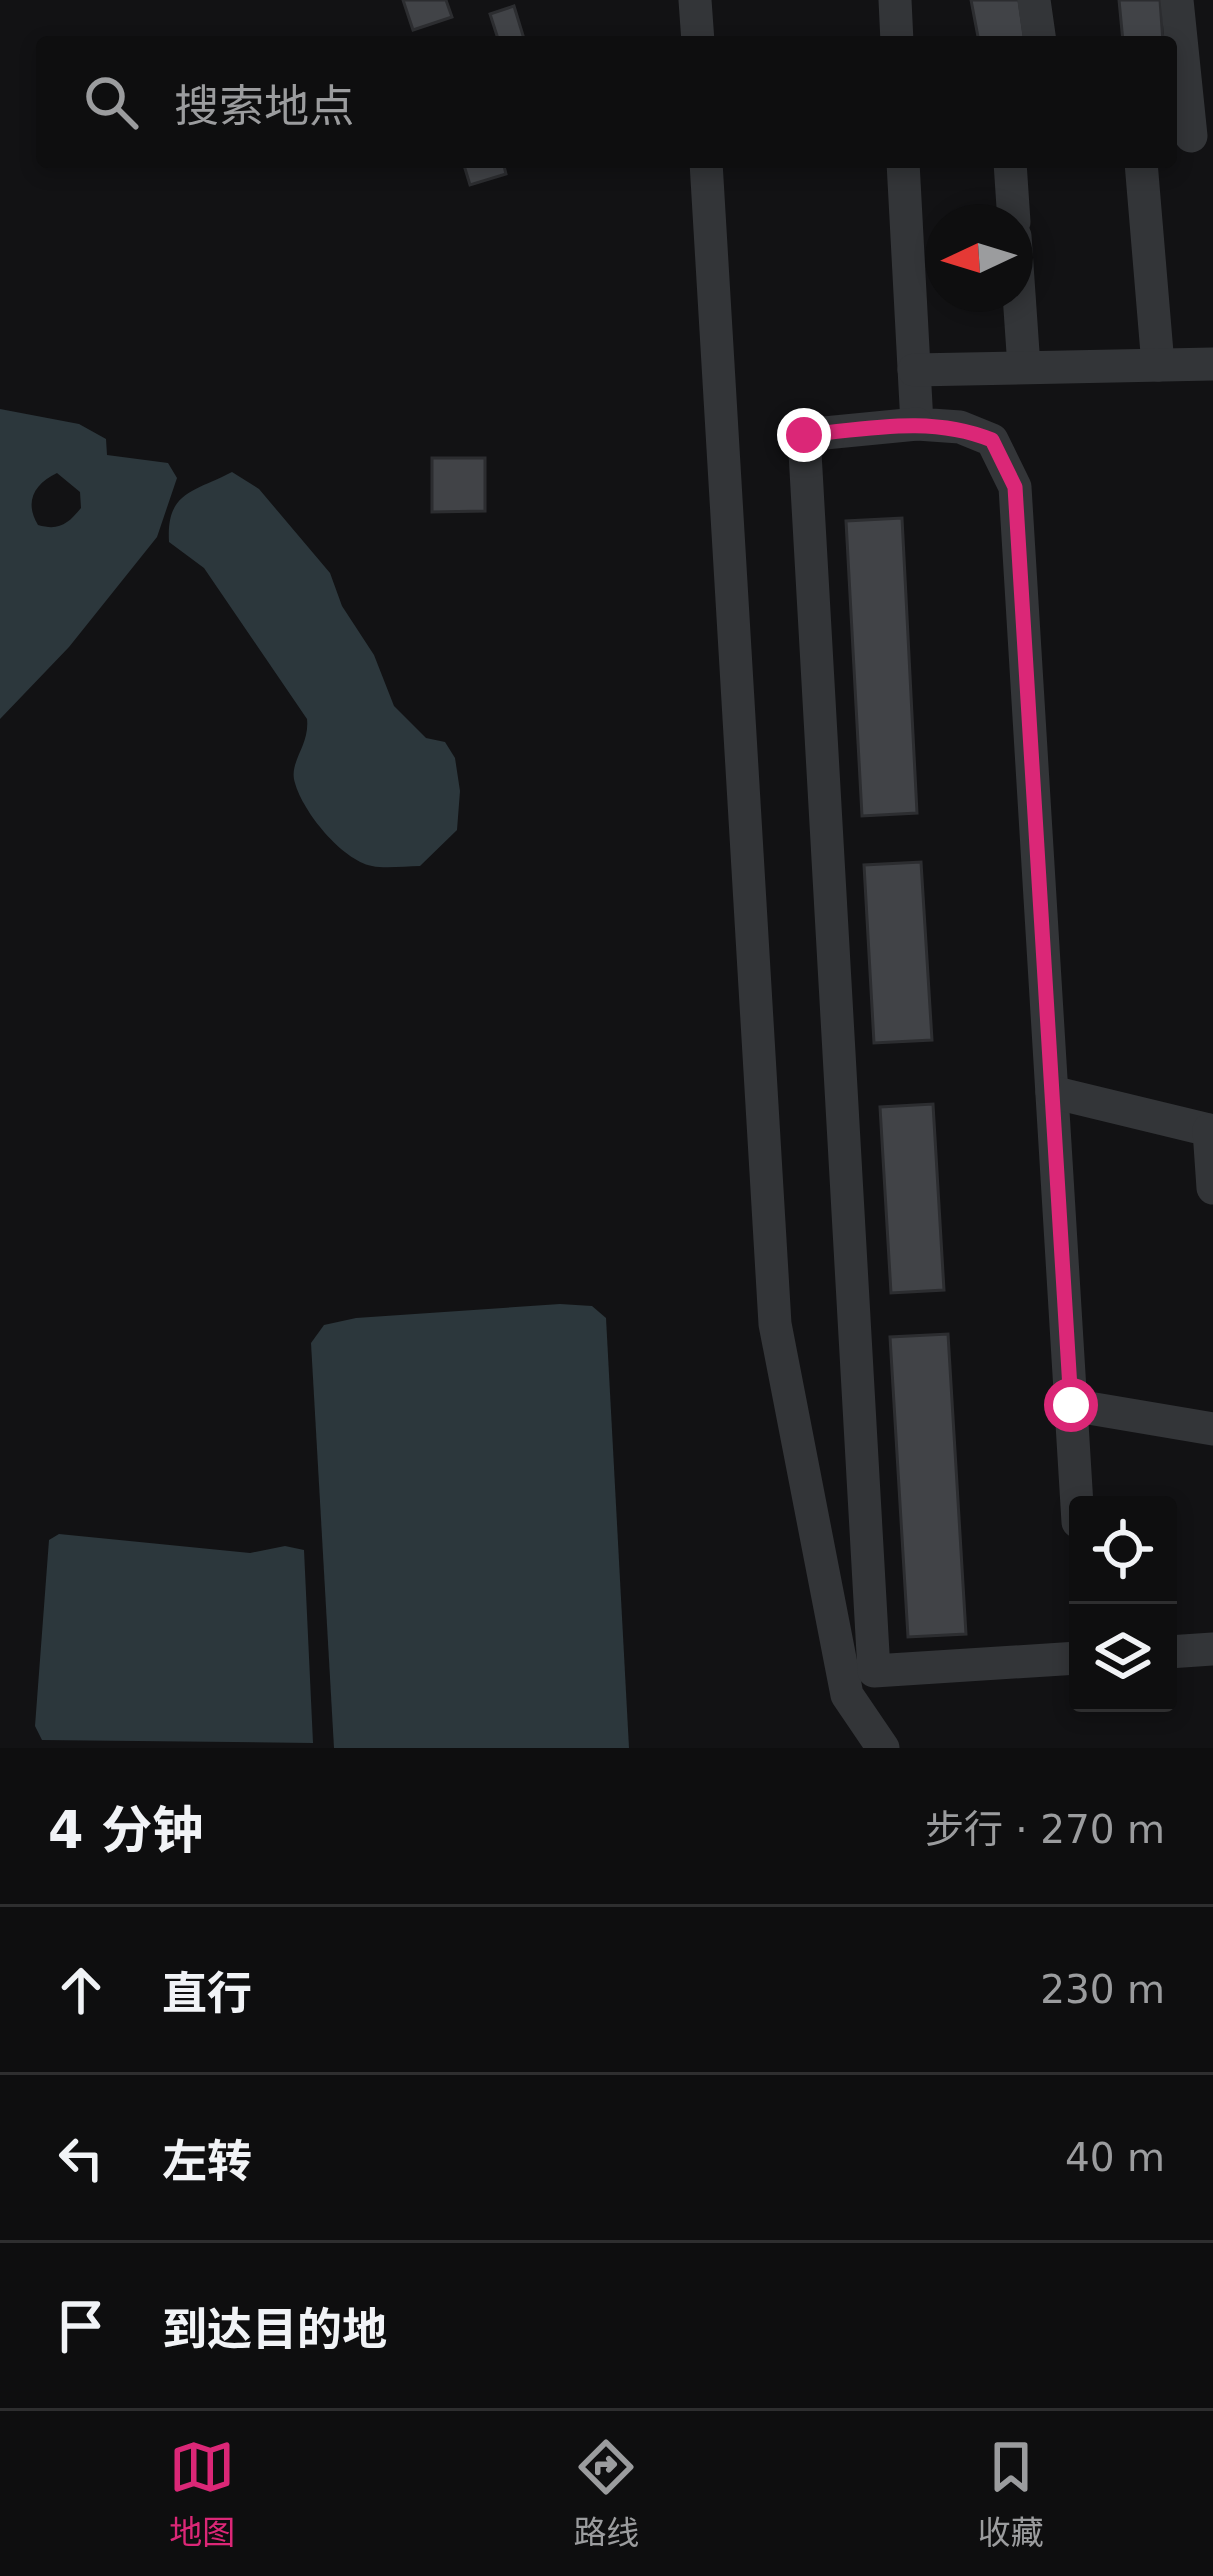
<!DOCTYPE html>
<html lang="zh">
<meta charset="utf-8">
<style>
:root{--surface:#0e0e0f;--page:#171718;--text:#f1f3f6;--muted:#9b9c9e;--line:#2e2e2f;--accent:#db2777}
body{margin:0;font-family:"DejaVu Sans","Noto Sans SC",sans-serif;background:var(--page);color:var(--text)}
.controls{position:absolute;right:36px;bottom:36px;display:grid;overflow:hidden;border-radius:12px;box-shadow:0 6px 18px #0003}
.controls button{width:108px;height:108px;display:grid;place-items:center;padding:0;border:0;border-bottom:3px solid var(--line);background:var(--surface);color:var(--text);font:60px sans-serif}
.compass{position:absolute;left:925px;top:204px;width:108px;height:108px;border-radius:50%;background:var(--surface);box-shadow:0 6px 18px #0003;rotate:266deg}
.stop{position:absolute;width:36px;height:36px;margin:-27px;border:9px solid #db2777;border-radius:50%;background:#fff}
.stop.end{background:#db2777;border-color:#fff;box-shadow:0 3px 12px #0008}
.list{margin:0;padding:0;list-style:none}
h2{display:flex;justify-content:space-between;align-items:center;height:156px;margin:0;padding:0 48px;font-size:51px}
h2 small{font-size:39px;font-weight:400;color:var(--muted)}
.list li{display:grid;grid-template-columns:78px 1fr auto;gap:36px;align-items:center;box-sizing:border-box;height:168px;padding:0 48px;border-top:3px solid var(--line)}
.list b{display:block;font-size:45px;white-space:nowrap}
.list em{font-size:39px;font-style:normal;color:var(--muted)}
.icon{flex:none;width:66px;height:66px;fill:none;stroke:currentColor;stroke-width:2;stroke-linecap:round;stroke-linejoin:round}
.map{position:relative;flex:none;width:1213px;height:1748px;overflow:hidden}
.search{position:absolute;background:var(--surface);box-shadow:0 6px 18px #0003;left:36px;right:36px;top:36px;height:132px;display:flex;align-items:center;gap:30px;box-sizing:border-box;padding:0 42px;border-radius:12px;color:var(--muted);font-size:45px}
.sheet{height:660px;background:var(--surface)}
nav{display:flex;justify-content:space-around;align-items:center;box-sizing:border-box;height:168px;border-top:3px solid var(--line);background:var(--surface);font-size:33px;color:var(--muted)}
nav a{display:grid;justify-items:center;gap:6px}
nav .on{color:var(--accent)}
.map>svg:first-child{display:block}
.water{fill:#2c373c;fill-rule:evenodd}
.building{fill:#414347;stroke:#2c2d30;stroke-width:3}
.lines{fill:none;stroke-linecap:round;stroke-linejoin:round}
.minor{stroke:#333538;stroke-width:33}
.route{stroke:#db2777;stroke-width:15}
</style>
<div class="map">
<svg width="1213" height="1748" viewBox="0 0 1213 1748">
<rect width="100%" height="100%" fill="#121214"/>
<g class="water">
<path d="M0,409l79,15 27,15 1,16 61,8 9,15 -20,59 -88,110 -69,72zM57,473l23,19 1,16c-13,16 -22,23 -43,17 -14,-23 -4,-41 19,-52z"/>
<path d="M232,472l27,17 71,84 12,33 32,49 20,51 32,32 19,4 10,16 5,33 -3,39 -37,36c-15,0 -34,3 -48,0 -30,-6 -69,-54 -77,-83 -7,-21 15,-37 12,-64l-103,-151 -35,-26c-3,-51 25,-50 63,-70z"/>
<polygon points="560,1304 592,1306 606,1318 629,1748 334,1748 311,1343 324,1325 356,1318"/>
<polygon points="59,1534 250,1553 285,1546 304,1550 313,1743 42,1740 35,1726 49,1540"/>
</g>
<g class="building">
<polygon points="403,0 446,0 452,17 413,30"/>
<polygon points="971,0 1019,0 1025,42 979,42"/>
<polygon points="1119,0 1160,0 1163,42 1123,42"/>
<polygon points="514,6 525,42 499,42 490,14"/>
<polygon points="463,162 503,162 506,174 470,185"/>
<polygon points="432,458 485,458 485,511 432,512"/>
<polygon points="902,518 917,813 862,816 846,521"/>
<polygon points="921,862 932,1040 874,1043 864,865"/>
<polygon points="933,1104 944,1290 891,1293 880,1107"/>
<polygon points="948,1334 966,1634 908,1637 890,1337"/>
</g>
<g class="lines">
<g class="minor">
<polyline points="695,0 698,42"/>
<polyline points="895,0 897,42"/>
<polyline points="1034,0 1040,42"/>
<polyline points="1177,0 1191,136"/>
<polyline points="706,162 775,1324 847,1695 883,1748"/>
<polyline points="903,162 917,424 960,427 992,440 1015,487 1078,1522"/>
<polyline points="1010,162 1014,222"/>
<polyline points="1141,162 1158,365"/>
<polyline points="1015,236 1024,367"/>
<polyline points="914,370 1213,364"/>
<polyline points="917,424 804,435 874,1671 1078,1658"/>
<polyline points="1052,1092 1213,1131"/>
<polyline points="1209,1130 1213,1188"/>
<polyline points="1071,1405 1213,1429"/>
<polyline points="1168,1652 1213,1649"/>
</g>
</g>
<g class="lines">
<path class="route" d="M804,435c64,-6 127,-20 188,5l23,47 56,918"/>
</g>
</svg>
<div class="controls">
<button><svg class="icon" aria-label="locate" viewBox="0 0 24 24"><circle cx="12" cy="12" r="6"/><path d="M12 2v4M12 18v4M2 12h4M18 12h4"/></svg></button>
<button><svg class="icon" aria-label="layers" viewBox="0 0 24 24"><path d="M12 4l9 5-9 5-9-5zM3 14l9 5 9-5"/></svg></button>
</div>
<svg class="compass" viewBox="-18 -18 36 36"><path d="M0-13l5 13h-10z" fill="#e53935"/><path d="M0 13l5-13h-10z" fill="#9b9c9e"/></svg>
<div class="stop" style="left:1071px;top:1405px"></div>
<div class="stop end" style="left:804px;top:435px"></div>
<div class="search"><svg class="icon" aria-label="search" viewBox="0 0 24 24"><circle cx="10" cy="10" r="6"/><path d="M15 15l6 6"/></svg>搜索地点</div>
</div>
<section class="sheet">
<h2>4 分钟<small>步行 · 270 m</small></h2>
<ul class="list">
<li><svg class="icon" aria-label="ahead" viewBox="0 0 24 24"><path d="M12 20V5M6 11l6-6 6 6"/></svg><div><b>直行</b></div><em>230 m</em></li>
<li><svg class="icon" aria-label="left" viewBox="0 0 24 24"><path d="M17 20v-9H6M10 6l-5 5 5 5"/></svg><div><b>左转</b></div><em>40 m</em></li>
<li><svg class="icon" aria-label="arrive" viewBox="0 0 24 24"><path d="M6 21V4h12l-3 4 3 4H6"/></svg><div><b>到达目的地</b></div></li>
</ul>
</section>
<nav>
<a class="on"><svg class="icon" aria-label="map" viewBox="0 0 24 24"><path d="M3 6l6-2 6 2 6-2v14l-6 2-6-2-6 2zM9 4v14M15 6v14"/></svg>地图</a>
<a><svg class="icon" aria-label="directions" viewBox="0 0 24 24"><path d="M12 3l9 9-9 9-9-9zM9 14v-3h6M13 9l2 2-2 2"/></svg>路线</a>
<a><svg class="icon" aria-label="saved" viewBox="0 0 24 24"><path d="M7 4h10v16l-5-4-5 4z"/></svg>收藏</a>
</nav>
